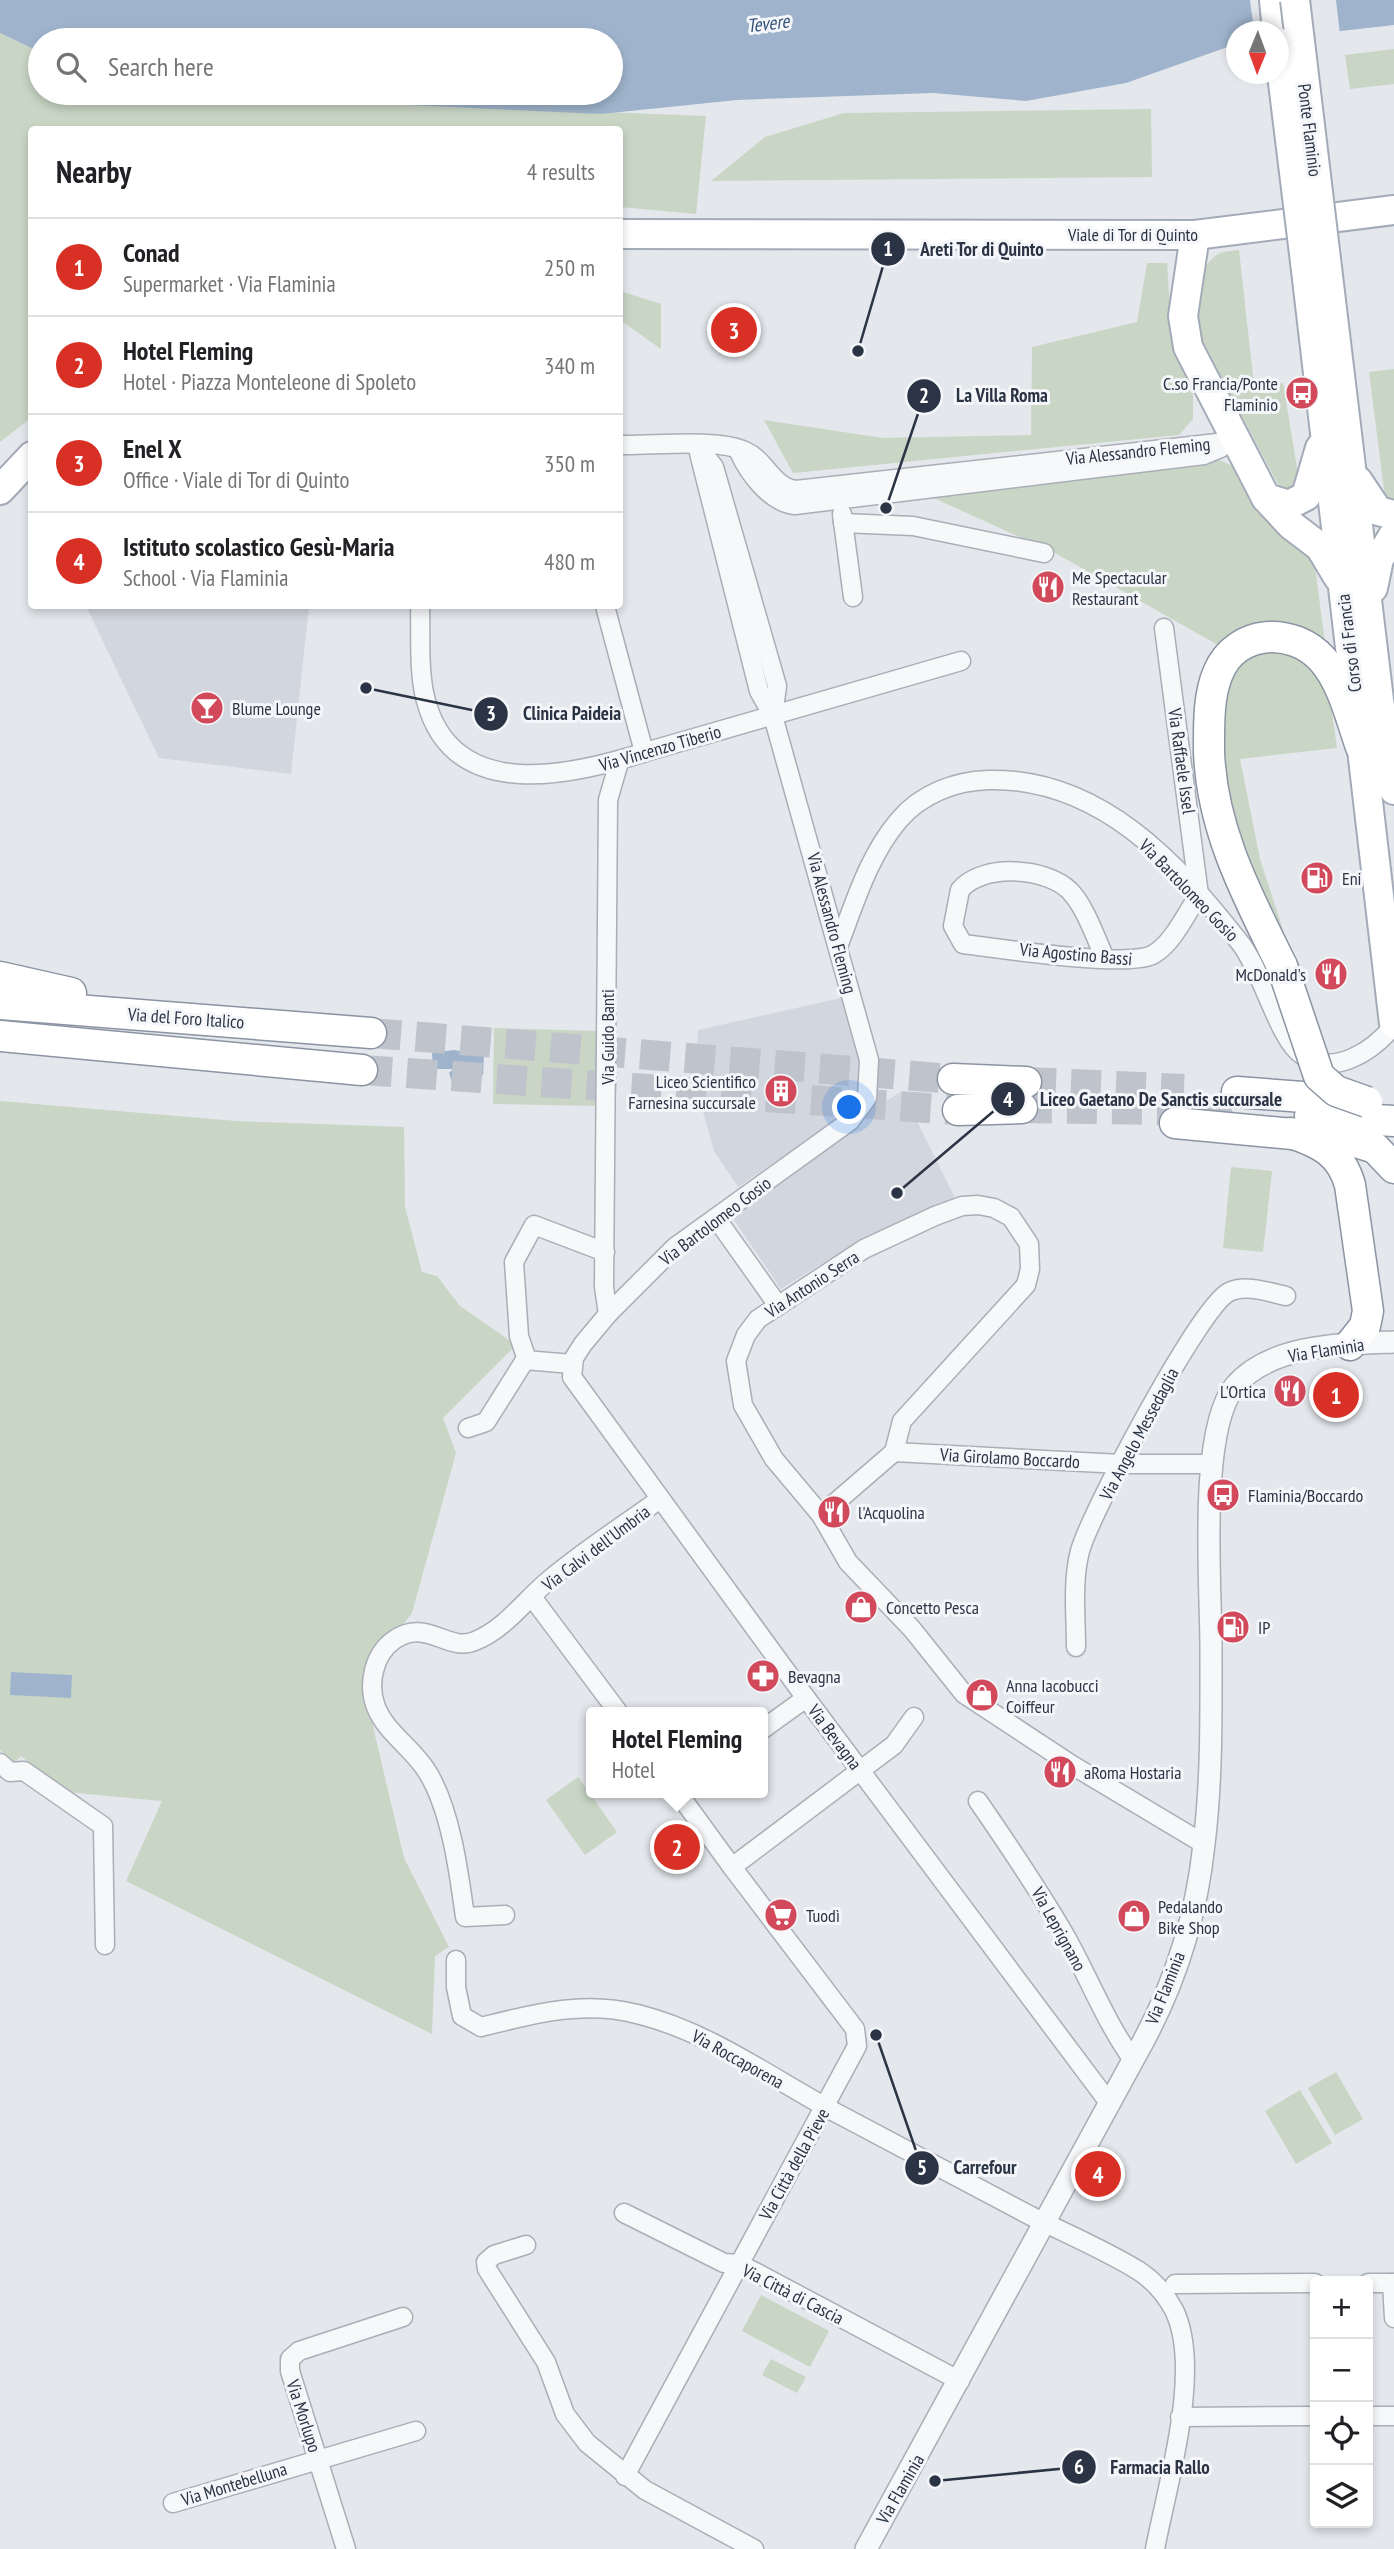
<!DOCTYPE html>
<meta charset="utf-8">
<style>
:root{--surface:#fff;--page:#f6f6f6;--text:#202124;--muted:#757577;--line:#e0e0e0;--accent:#d93025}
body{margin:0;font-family:"PT Sans Narrow",sans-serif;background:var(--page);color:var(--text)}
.controls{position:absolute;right:21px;bottom:21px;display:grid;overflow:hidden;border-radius:7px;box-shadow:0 4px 10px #0003}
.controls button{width:63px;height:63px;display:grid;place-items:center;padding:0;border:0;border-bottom:2px solid var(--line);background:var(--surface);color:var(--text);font:35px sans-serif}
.compass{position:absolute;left:1226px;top:21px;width:63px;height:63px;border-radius:50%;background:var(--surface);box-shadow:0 4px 10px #0003;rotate:181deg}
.you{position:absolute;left:850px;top:1108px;width:24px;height:24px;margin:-18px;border:5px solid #fff;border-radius:50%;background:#1a73e8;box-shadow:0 0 0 10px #1a73e833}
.badge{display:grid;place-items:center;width:46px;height:46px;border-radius:50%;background:var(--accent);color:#fff;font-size:23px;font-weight:700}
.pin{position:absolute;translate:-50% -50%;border:4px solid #fff;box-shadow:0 2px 7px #0006}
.popup{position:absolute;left:586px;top:1707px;width:182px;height:91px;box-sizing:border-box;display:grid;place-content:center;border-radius:7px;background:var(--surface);filter:drop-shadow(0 2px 5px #0005);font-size:23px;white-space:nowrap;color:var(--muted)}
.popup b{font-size:26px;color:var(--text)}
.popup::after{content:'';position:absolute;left:50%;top:100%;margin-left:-14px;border:14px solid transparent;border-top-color:var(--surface)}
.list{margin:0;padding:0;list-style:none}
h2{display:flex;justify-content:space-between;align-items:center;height:91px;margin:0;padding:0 28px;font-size:30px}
h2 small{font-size:23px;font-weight:400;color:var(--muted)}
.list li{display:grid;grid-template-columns:46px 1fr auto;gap:21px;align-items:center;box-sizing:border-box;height:98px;padding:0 28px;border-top:2px solid var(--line)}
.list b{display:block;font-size:26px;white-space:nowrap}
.list p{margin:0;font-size:23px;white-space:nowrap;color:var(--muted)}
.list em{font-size:23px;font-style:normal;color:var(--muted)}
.icon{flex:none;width:38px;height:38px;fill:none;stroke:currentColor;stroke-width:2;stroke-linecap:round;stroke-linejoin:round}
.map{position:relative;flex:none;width:1394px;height:2549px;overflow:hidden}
.search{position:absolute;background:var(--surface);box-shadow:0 4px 10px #0003;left:28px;top:28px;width:595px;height:77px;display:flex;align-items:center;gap:18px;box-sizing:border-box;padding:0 24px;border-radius:38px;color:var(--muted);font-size:26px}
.panel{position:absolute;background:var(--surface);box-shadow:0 4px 10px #0003;left:28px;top:126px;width:595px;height:483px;border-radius:7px}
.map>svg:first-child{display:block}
.built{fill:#d2d6de}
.green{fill:#c9d6c5}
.water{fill:#9fb4cc}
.pier{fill:#e4e7ec}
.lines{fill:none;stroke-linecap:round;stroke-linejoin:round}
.trunk-tunnel{stroke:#bfc3cb;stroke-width:30;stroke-dasharray:30 15;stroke-linecap:butt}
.minor-casing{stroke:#a9aeb7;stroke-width:21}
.tertiary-casing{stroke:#a9aeb7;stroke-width:24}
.primary-casing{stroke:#a3abb8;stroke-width:32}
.trunk-casing{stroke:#8b94a3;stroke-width:33}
.minor{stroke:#f7f8fa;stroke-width:18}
.tertiary{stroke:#f7f8fa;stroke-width:21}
.primary{stroke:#fff;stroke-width:28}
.trunk{stroke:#fff;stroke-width:30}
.primary-bridge-casing{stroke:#a3abb8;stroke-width:32;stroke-linecap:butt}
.trunk-bridge-casing{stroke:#8b94a3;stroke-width:33;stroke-linecap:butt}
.primary-bridge{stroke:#fff;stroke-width:28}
.trunk-bridge{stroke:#fff;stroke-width:30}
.labels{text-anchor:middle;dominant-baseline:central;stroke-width:6;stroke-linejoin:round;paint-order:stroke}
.street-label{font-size:18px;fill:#2b3445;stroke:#f4f6f9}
.poi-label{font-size:18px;fill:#2b3445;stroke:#f4f6f9;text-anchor:start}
.water-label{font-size:19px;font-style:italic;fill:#34527a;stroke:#f4f6f9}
.leader{fill:none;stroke:#2b3445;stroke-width:2.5}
.callout-dot{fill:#2b3445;stroke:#f4f6f9;stroke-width:2.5}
.mark-label{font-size:21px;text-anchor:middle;font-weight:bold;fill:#fff}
.callout-label{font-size:19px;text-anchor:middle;font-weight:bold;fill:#2b3445;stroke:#f4f6f9;stroke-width:6;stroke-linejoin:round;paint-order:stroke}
</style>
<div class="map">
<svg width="1394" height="2549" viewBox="0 0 1394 2549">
<rect width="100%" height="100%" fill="#e4e7ec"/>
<g class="built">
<polygon points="86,606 309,606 291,774 159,758"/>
<polygon points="841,998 860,1050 861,1087 853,1109 738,1187 714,1151 702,1108 696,1075 698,1030"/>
<polygon points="902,1091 956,1200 860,1240 781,1289 730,1214 861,1117"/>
</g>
<g class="green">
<polygon points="0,33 23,44 40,48 40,93 266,93 301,100 706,116 696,214 620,207 620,130 32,130 31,418 0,442"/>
<polygon points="1394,49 1394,84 1350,89 1345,55"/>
<polygon points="1151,109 1152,177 711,181 765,137 844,113"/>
<path d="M1239,250l15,135 29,-2 16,97 -7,10 -12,-2 -81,-152c-5,-23 -5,-67 18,-81 5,-4 15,-4 22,-5z"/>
<polygon points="1147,263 1167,263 1172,337 1193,391 1193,419 1179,435 793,473 764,420 883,438 1031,435 1032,347 1137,322"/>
<polygon points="620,291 661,304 661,349 620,320"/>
<polygon points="1394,369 1394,503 1385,498 1369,372"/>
<polygon points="1216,459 1238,468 1313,551 1326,651 1225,649 1057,554 929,496"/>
<polygon points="1293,645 1327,677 1337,748 1240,759 1260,859 1288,945 1239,854 1219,744 1225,677 1253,647"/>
<polygon points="494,1028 599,1031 598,1106 493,1104"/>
<polygon points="0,1101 236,1121 404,1127 405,1207 422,1272 437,1276 460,1306 516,1345 443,1418 456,1453 412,1613 365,1673 374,1731 404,1858 449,1947 435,1956 432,2034 126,1881 162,1801 66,1792 21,1756 14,1763 0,1750"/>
<polygon points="1231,1167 1272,1171 1263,1252 1223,1248"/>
<polygon points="578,1777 617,1832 585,1855 546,1800"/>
<polygon points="1336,2072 1363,2119 1335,2135 1308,2088"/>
<polygon points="1300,2090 1332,2143 1296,2164 1265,2111"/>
<polygon points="761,2295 829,2331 810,2367 742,2331"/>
<polygon points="771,2359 806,2377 797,2393 762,2375"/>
</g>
<g class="water">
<polygon points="0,0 1394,0 1394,25 1279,38 1278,32 1236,32 1236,44 1126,83 1026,101 933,93 737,100 601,114 301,100 249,93 611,93 611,40 40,40 40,52 0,33"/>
<polygon points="454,1050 484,1055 483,1075 452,1082 449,1073 453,1069 433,1069 432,1053"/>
<polygon points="11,1672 72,1675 71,1698 10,1695"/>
</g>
<polygon class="pier" points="1250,0 1336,0 1340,35 1279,41 1278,32 1254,31"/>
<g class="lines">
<g class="trunk-tunnel">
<polyline points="371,1033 953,1079"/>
<polyline points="362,1070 958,1110"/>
<polyline points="1026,1082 1184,1089"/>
<polyline points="1022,1108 1236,1111"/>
</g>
<defs>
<g id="minor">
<path d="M620,445c34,1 96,-7 125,6 21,9 27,36 51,39l439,-49"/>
<polyline points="697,445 714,467 777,686 773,716 869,1060 867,1098 850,1121 675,1247 608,1314 583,1344 574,1358 572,1377 797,1686 1110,2104"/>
<polyline points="698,449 759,691 773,716"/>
<path d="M739,452c9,20 31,51 56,53l409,-50 17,-7"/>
<polyline points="842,514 853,597"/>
<polyline points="843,523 913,526 1044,553"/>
<path d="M420,606c1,30 -2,66 6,95 28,104 148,74 223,50l312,-90"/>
<polyline points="605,606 644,752"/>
<polyline points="1164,628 1199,895"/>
<path d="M839,944c16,-42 30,-89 60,-124 22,-26 56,-39 89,-40 111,-3 190,83 253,164 21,27 38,96 61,111 32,23 72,-5 92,-30"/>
<path d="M1105,958c-10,-21 -19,-50 -35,-67 -24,-24 -88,-28 -110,-1l-7,36 10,18c35,4 167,25 191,10 19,-11 33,-42 45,-59"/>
<polyline points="716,1218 777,1304"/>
<polyline points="608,1314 604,1287 608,800 619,762"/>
<polyline points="527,1360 519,1336 514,1262 534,1225 605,1252"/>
<polyline points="468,1428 486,1422 525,1360 572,1364"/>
<polyline points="894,1452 902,1421 1026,1285 1030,1269 1029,1244 1011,1217 994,1208 978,1205 962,1206 935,1216 864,1249 758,1319 746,1335 736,1361 743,1405 774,1459 821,1515 848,1562 912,1629 964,1694 1072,1765 1204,1844"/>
<polyline points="894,1452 1121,1464 1211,1464"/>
<polyline points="821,1515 894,1452"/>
<polyline points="532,1597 618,1712"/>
<path d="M1076,1647c0,-31 -4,-66 4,-96 10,-37 120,-245 149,-259 17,-8 39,0 57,4"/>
<polyline points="763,1729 806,1698"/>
<polyline points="0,1763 10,1772 24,1771 103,1826 105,1945"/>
<polyline points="678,1793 732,1867 894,1745 914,1717"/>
<path d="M978,1801c31,45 61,89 88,136 23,41 39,84 67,123"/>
<path d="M505,1915l-40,2c-6,-44 -14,-106 -37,-144 -14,-24 -42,-40 -52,-66 -9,-23 -2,-53 18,-67 32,-23 54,13 81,1 30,-12 50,-41 73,-60 35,-30 75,-55 112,-82"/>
<path d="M456,1960v27l6,29 19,11c52,-13 102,-27 156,-13 74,18 140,68 207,103 62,33 124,66 187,99 36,18 74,34 108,55 15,10 27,24 35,39 29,59 -7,175 -19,239"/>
<polyline points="624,2213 724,2263 739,2264 757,2273 960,2381"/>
<polyline points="526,2245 494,2255 486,2262 487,2269 546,2362 565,2414 587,2443 645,2490 754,2549"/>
<polyline points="1368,2283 1394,2283"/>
<polyline points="1392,2283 1394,2318"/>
<polyline points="1175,2284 1315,2283"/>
<polyline points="1368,2416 1394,2416"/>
<polyline points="1180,2417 1315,2416"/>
<polyline points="625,2476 857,2046 855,2029 732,1867"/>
<polyline points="173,2503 416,2431"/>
<polyline points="346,2549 290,2371 290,2359 299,2351 403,2317"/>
</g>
<path id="tertiary" d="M866,2549l278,-509c32,-60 53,-128 60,-196 8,-65 7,-132 7,-197 0,-61 -13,-216 24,-261 36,-42 108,-42 159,-44"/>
<g id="primary">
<polyline points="1274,0 1277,32"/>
<polyline points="620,234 1195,235 1394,210"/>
<polyline points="1195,235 1183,316 1188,347 1266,498 1291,525 1320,547 1338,577"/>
<polyline points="1326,259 1379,700 1394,790"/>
<polyline points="1305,262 1394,1024"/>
<polyline points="1358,481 1378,511 1394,515"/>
<polyline points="0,490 32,456"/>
<polyline points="1266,498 1289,505 1306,496 1320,448"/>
<polyline points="1373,588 1379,559 1394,534"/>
</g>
<g id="trunk">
<path d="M1282,966c-34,-69 -70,-135 -73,-214 0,-25 -1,-56 9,-79 18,-44 75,-47 105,-13 20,23 28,59 38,87"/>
<polyline points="0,977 71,993"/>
<polyline points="0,1004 371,1033"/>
<polyline points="0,1036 362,1070"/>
<polyline points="953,1079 1026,1082"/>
<polyline points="1237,1092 1342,1100"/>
<polyline points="958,1110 1022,1108"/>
<polyline points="1310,1116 1394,1121"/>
<polyline points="1175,1123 1346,1139 1375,1148 1394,1168"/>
<path d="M1291,1133c30,10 50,20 59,52l18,126 -3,15 -15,19"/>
</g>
</defs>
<use href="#minor" class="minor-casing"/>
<use href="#tertiary" class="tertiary-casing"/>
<use href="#primary" class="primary-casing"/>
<use href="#trunk" class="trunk-casing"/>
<use href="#minor" class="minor"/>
<use href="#tertiary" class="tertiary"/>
<use href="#primary" class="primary"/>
<use href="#trunk" class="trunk"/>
<defs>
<g id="primary-bridge">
<polyline points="1295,0 1326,259"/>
<polyline points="1278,42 1305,262"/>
</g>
<polyline id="trunk-bridge" points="1282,966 1319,1076 1336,1091 1367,1102"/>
</defs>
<use href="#primary-bridge" class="primary-bridge-casing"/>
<use href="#trunk-bridge" class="trunk-bridge-casing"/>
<use href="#primary-bridge" class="primary-bridge"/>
<use href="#trunk-bridge" class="trunk-bridge"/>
</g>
<defs>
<symbol id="bus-disc" viewBox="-11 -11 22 22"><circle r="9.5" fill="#d1495b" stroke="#f4f6f9"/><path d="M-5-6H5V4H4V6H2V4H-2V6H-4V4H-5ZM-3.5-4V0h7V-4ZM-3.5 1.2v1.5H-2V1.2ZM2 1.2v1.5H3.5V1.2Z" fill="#fff"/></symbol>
<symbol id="restaurant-disc" viewBox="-11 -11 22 22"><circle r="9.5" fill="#d1495b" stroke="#f4f6f9"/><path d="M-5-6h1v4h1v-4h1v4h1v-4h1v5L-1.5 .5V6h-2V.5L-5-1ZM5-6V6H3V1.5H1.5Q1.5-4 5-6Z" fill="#fff"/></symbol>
<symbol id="bar-disc" viewBox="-11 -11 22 22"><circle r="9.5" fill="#d1495b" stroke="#f4f6f9"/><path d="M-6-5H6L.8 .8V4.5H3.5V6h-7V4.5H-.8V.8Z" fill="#fff"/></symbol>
<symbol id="fuel-disc" viewBox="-11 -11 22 22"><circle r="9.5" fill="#d1495b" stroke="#f4f6f9"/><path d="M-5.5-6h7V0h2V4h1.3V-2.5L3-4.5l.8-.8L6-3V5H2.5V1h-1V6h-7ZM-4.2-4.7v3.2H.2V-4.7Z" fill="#fff"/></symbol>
<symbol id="building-disc" viewBox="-11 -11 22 22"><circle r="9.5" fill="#d1495b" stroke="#f4f6f9"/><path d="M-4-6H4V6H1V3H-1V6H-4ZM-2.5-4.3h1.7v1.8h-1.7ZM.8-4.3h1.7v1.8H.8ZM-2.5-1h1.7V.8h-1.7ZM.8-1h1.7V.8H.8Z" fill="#fff"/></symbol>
<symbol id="shop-disc" viewBox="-11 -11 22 22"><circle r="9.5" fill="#d1495b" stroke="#f4f6f9"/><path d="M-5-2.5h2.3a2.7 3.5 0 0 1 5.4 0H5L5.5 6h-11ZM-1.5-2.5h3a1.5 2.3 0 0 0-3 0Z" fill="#fff"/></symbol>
<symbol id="pharmacy-disc" viewBox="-11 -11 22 22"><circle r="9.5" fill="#d1495b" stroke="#f4f6f9"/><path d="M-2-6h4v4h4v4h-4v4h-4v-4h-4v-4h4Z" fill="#fff"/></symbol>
<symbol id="supermarket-disc" viewBox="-11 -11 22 22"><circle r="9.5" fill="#d1495b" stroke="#f4f6f9"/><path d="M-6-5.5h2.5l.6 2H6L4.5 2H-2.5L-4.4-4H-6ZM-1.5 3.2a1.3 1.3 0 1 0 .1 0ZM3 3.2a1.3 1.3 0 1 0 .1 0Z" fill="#fff"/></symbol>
</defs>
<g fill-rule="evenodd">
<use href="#bus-disc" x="1283" y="374" width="38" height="38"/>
<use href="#restaurant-disc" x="1029" y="568" width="38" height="38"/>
<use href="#bar-disc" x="188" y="689" width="38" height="38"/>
<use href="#fuel-disc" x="1298" y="859" width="38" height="38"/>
<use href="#restaurant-disc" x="1312" y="955" width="38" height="38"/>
<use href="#building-disc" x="762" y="1072" width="38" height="38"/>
<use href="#restaurant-disc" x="1271" y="1372" width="38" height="38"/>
<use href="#bus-disc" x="1204" y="1476" width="38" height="38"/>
<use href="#restaurant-disc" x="815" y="1493" width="38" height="38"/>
<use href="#shop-disc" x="842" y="1588" width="38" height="38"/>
<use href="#fuel-disc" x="1214" y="1608" width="38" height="38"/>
<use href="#pharmacy-disc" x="744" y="1657" width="38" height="38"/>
<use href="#shop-disc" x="963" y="1676" width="38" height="38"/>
<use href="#restaurant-disc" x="1041" y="1753" width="38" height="38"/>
<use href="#supermarket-disc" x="762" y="1896" width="38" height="38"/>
<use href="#shop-disc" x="1115" y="1897" width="38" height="38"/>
</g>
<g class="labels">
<g class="street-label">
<text transform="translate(1310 130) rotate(83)">Ponte Flaminio</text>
<text x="1133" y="234">Viale di Tor di Quinto</text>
<text transform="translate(1138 451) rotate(-6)">Via Alessandro Fleming</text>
<text transform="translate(1349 643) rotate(-97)">Corso di Francia</text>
<text transform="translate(660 748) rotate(-16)">Via Vincenzo Tiberio</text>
<text transform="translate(1182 761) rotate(82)">Via Raffaele Issel</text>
<text transform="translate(1189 890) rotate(46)">Via Bartolomeo Gosio</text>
<text transform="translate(832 923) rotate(75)">Via Alessandro Fleming</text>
<text transform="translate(1076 954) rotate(5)">Via Agostino Bassi</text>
<text transform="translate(186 1018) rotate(4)">Via del Foro Italico</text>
<text transform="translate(607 1037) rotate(-90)">Via Guido Banti</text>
<text transform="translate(715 1221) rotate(-37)">Via Bartolomeo Gosio</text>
<text transform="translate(812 1284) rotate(-33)">Via Antonio Serra</text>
<text transform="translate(1326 1350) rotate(-9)">Via Flaminia</text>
<text transform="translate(1139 1434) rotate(-62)">Via Angelo Messedaglia</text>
<text transform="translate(1010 1458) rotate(3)">Via Girolamo Boccardo</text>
<text transform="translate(596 1548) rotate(-37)">Via Calvi dell'Umbria</text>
<text transform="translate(835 1737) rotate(53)">Via Bevagna</text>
<text transform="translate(1059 1929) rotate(61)">Via Leprignano</text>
<text transform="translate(1165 1988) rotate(-68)">Via Flaminia</text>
<text transform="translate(738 2059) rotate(29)">Via Roccaporena</text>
<text transform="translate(794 2164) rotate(-61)">Via Città della Pieve</text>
<text transform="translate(793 2294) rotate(27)">Via Città di Cascia</text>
<text transform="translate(304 2416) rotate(72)">Via Morlupo</text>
<text transform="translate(234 2484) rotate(-17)">Via Montebelluna</text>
<text transform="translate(900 2489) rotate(-60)">Via Flaminia</text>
</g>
<g class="poi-label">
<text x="1278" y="383" text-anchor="end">C.so Francia/Ponte<tspan x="1278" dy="21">Flaminio</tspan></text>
<text x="1072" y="577">Me Spectacular<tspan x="1072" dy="21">Restaurant</tspan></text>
<text x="232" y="708">Blume Lounge</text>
<text x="1342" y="878">Eni</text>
<text x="1306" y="974" text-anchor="end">McDonald's</text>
<text x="756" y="1081" text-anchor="end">Liceo Scientifico<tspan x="756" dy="21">Farnesina succursale</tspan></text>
<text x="1266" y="1391" text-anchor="end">L'Ortica</text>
<text x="1248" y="1495">Flaminia/Boccardo</text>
<text x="858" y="1512">l'Acquolina</text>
<text x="886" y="1607">Concetto Pesca</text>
<text x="1258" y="1627">IP</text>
<text x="788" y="1676">Bevagna</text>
<text x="1006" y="1685">Anna Iacobucci<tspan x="1006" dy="21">Coiffeur</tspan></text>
<text x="1084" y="1772">aRoma Hostaria</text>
<text x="1158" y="1906">Pedalando<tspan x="1158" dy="21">Bike Shop</tspan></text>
<text x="806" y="1915">Tuodì</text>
</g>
<g class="water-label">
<text transform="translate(768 23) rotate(-7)">Tevere</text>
</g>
</g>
<path class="leader" d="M858 351L888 249M886 508L924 396M366 688L491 714M897 1193L1008 1099M876 2035L922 2168M935 2481L1079 2467"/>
<g class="callout-dot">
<circle cx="858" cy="351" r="7"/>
<circle cx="886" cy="508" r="7"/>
<circle cx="366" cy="688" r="7"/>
<circle cx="897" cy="1193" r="7"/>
<circle cx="876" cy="2035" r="7"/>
<circle cx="935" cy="2481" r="7"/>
<circle cx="888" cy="249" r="18"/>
<circle cx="924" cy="396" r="18"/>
<circle cx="491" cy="714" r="18"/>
<circle cx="1008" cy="1099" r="18"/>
<circle cx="922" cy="2168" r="18"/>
<circle cx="1079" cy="2467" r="18"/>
</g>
<g class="mark-label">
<text x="888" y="256">1</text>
<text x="924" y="403">2</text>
<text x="491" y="721">3</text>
<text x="1008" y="1107">4</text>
<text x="922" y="2175">5</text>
<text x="1079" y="2474">6</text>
</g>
<g class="callout-label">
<text x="982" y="256">Areti Tor di Quinto</text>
<text x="1002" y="402">La Villa Roma</text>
<text x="572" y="720">Clinica Paideia</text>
<text x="1161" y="1106">Liceo Gaetano De Sanctis succursale</text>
<text x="985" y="2174">Carrefour</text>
<text x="1160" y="2474">Farmacia Rallo</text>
</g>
</svg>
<div class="controls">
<button>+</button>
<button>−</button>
<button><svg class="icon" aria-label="locate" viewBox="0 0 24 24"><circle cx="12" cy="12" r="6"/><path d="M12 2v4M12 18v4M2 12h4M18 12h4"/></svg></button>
<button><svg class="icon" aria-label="layers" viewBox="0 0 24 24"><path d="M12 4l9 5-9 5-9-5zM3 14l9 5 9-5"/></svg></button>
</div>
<svg class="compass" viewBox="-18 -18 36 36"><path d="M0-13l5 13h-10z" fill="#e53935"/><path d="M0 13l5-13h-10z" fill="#757577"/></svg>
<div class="you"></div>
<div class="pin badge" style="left:1336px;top:1395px">1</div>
<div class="pin badge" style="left:677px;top:1847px">2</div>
<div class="popup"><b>Hotel Fleming</b>Hotel</div>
<div class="pin badge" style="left:734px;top:330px">3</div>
<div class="pin badge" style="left:1098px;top:2174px">4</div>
<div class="search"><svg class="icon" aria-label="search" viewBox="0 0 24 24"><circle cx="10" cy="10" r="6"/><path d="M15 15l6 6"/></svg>Search here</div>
<section class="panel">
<h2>Nearby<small>4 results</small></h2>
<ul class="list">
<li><span class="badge">1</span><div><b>Conad</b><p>Supermarket · Via Flaminia</p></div><em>250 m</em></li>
<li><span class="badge">2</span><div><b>Hotel Fleming</b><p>Hotel · Piazza Monteleone di Spoleto</p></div><em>340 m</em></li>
<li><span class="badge">3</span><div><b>Enel X</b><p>Office · Viale di Tor di Quinto</p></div><em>350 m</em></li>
<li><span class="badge">4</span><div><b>Istituto scolastico Gesù-Maria</b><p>School · Via Flaminia</p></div><em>480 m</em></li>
</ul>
</section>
</div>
